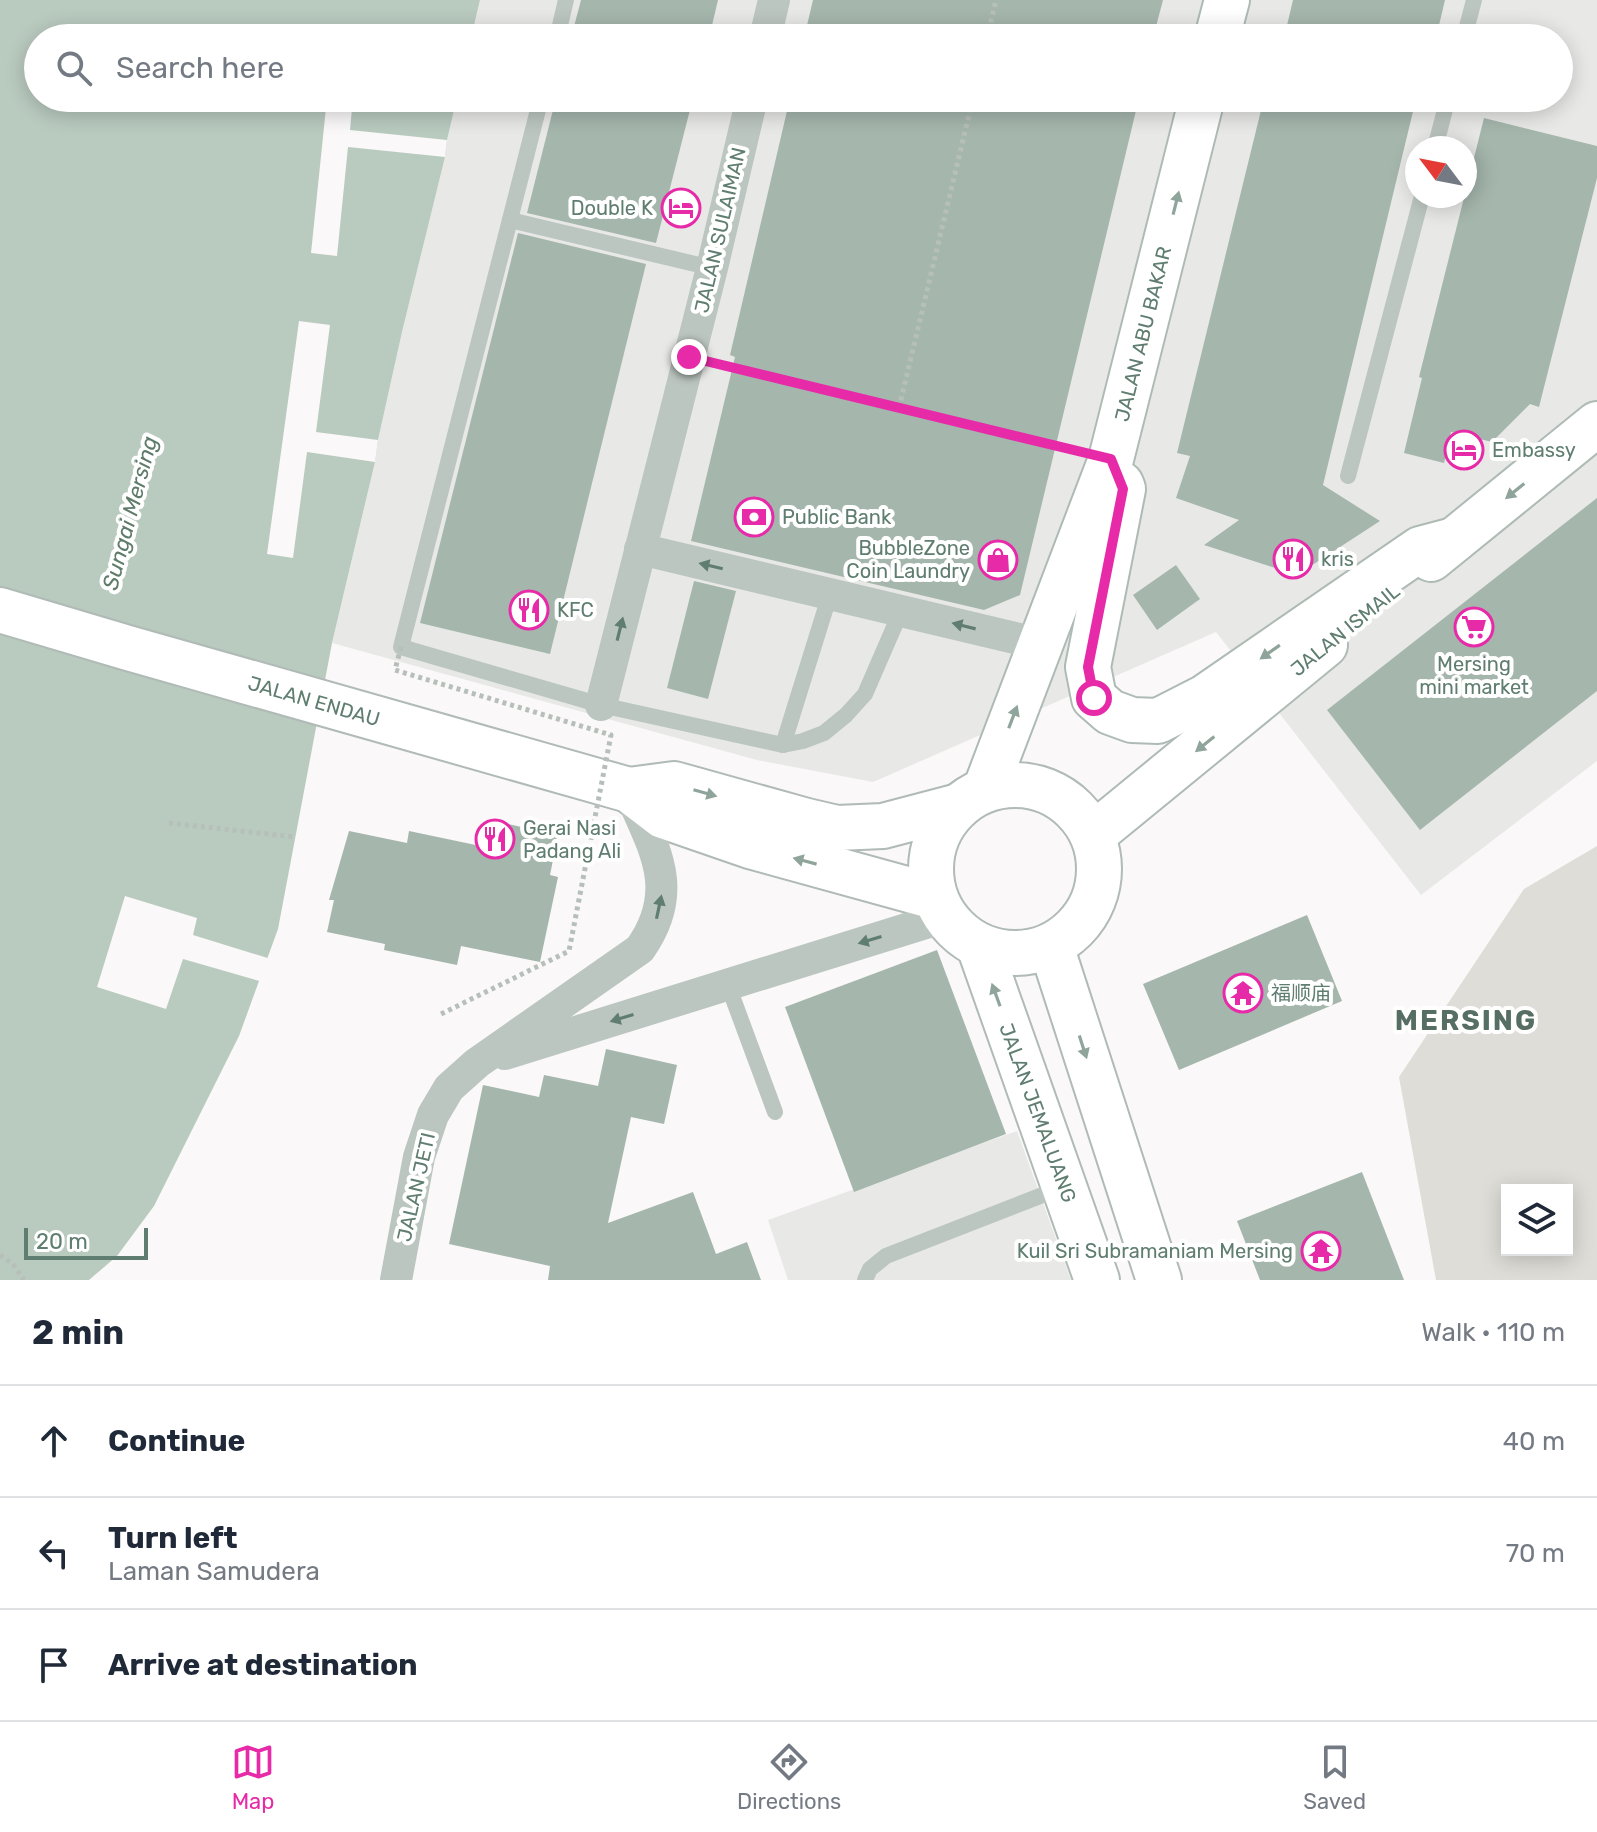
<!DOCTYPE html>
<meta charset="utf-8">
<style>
:root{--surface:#fff;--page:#f6f6f7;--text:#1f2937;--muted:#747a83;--line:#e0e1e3;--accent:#e72ba8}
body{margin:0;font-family:Rubik,"Noto Sans SC",sans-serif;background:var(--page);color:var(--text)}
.controls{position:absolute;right:24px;bottom:24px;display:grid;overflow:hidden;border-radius:0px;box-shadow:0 4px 20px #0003}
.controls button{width:72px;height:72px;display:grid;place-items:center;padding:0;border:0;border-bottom:2px solid var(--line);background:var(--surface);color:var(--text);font:40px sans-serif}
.compass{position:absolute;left:1405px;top:136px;width:72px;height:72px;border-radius:50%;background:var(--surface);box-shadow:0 4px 20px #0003;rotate:302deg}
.scale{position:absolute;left:24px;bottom:20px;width:124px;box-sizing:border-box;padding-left:8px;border:4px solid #5f7d70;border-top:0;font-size:22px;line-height:28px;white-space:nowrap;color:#5f7d70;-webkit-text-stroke:6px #fff;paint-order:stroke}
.stop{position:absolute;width:24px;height:24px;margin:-18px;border:6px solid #e72ba8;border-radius:50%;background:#fff}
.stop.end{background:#e72ba8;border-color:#fff;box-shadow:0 2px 8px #0008}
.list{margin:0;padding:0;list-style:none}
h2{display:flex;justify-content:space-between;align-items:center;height:104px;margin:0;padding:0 32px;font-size:34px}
h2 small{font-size:26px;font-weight:400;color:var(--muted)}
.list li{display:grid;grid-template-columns:52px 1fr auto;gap:24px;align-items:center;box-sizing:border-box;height:112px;padding:0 32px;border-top:2px solid var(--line)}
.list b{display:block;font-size:30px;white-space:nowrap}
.list p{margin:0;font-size:26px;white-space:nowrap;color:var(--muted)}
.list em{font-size:26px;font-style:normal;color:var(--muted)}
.icon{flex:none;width:44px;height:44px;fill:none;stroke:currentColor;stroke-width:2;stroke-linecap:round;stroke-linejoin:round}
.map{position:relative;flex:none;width:1597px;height:1280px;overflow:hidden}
.search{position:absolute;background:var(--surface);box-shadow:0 4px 20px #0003;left:24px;right:24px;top:24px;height:88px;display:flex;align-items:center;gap:20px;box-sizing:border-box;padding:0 28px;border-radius:44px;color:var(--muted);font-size:30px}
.sheet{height:440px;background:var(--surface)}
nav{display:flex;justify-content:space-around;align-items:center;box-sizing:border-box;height:112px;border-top:2px solid var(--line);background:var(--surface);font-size:22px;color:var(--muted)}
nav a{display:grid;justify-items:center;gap:4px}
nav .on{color:var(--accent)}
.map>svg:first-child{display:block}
.built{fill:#e8e9e7;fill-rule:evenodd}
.green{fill:#dfddd7;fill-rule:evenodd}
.water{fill:#b9cabf}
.pier{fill:#faf8f8}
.building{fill:#a5b6ad}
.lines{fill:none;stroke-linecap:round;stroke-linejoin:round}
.secondary-casing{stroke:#aebbb5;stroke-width:48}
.highway-casing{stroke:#b0bab6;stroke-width:48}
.path{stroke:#b7bfbb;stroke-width:5;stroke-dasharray:4 4;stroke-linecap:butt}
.lane{stroke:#bcc6c1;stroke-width:16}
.street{stroke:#bcc6c1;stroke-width:32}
.secondary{stroke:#fff;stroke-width:44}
.highway{stroke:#fff;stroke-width:44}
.path-bridge{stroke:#b7bfbb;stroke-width:5;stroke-dasharray:4 4;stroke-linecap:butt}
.oneway{fill:#8fa49b}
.oneway2{fill:#5f7d70}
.route{stroke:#e72ba8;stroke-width:10}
.labels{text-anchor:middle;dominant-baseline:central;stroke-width:8;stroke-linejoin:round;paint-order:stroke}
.poi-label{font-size:20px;fill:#5f7d70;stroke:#fff;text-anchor:start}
.street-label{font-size:20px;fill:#5f7d70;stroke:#fff}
.water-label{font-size:22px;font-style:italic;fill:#5f7c6a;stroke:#fff}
.district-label{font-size:28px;font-weight:bold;letter-spacing:2px;fill:#566e63;stroke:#fff}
</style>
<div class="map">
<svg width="1597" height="1280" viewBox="0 0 1597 1280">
<rect width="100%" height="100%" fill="#faf8f8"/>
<g class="built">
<path d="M480,0h1117v761l-176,134 -205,-263 -343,150 -116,-22 -425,-117 43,-181 3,-22 24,-108 43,-175 2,-17 10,-42h1102v-60h-1088zM1417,148h48v48h-48z"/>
<polygon points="1017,1131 1071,1280 788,1280 768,1220"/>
</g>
<path class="green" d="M1597,846v434h-161l-37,-203 125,-188zM1507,1190h60v60h-60z"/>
<polygon class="water" points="0,0 480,0 471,38 38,38 38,98 457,98 447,140 445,157 402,332 378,440 375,462 332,643 278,929 239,1036 154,1206 117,1256 89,1280 0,1280"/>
<g class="pier">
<polygon points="327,98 353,98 350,130 447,140 445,157 348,147 337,256 311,253"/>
<polygon points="299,321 330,325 316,432 378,440 375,462 307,452 293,558 267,554"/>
<polygon points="125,896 197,918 193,935 271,959 263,982 183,959 166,1009 97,987"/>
</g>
<g class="building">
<polygon points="581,0 718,0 709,38 571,38"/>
<polygon points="813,0 1163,0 1153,38 804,38"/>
<polygon points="1293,0 1445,0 1436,38 1284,38"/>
<polygon points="556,98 693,98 656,243 527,213"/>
<polygon points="790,98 1139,98 1020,595 984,610 691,541 735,357 730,355"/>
<polygon points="1264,98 1416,99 1323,485 1380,521 1297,575 1204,545 1239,520 1176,498 1190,456 1177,453"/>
<polygon points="1484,118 1597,146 1597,178 1539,407 1530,404 1492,442 1451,432 1444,463 1404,453 1422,378 1419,377"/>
<polygon points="518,233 646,264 550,654 420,623"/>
<polygon points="1597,498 1597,691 1420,830 1327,710"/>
<polygon points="1176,565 1200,599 1157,630 1133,595"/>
<polygon points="694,581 736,591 708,699 667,688"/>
<polygon points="495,821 558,835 550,875 558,877 540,962 461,946 457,965 384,950 385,944 327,932 334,900 329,900 349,831 407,843 409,831 490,848"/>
<polygon points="1307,915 1342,1001 1179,1070 1143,984"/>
<polygon points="937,950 1006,1134 854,1192 785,1007"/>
<polygon points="606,1049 677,1065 664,1124 631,1117 608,1223 693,1192 716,1254 747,1242 761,1280 548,1280 550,1266 449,1244 483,1085 539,1097 544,1075 598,1086"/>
<polygon points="1362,1172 1404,1280 1260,1280 1237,1221"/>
</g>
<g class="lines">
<defs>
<g id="secondary">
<polyline points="1217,38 1227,0"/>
<polyline points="1121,484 1123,489 1088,667 1094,698 1110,712 1132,720 1158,721 1205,697 1420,549 1454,540"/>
<polyline points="1431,559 1597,424"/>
<polyline points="985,790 1111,459 1202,98"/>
<polyline points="1093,835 1325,645"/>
</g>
<g id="highway">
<polyline points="0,610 128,648 629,790 663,816 750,846 935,897"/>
<circle cx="1015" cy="869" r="84"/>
<polyline points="629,790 674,784 807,821 837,828 883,826 959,806"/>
<polyline points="979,946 1097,1280"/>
<polyline points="1051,946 1159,1280"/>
</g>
</defs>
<use href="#secondary" class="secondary-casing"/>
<use href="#highway" class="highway-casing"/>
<g class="path">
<polyline points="987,38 996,0"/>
<polyline points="723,366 1071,450"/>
<polyline points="899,408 973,98"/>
<polyline points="169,823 295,837"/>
<polyline points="0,1255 13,1264 24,1280"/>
</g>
<g class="lane">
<polyline points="557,38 566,0"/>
<polyline points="1464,38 1474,0"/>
<polyline points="541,98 401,647 601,705 783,745 830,594"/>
<polyline points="1435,148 1448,98"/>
<polyline points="510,220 712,268"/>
<polyline points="1348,476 1422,196"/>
<polyline points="783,745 803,741 824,733 846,715 865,694 901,611"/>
<polyline points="728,985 775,1112"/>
<polyline points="865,1280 870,1269 886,1256 1063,1187"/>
</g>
<g class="street">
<polyline points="765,38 774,0"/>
<polyline points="640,549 1040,644"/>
<polyline points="601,705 712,268 752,98"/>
<polyline points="505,1054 945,917"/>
<path d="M396,1280l23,-123 14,-42 16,-27 28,-25 163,-114c41,-58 15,-99 -10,-156"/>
</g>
<use href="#secondary" class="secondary"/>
<use href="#highway" class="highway"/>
<polyline class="path-bridge" points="401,647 395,670 611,735 569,951 441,1014"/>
</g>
<defs><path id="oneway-solid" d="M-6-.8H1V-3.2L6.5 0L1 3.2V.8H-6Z" transform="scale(2)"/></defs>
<g class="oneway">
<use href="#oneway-solid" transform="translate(1176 203) rotate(-76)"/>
<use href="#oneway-solid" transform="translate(1515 491) rotate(141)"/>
<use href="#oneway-solid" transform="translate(1270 652) rotate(145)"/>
<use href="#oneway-solid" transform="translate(1013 717) rotate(-69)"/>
<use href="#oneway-solid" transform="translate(1205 744) rotate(141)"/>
<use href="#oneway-solid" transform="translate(705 793) rotate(16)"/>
<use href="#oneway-solid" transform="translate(805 861) rotate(-165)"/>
<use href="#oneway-solid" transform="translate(996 995) rotate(-110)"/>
<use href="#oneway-solid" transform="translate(1083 1047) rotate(72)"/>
</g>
<g class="oneway2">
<use href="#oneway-solid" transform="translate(711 566) rotate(-167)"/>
<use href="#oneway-solid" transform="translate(964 626) rotate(-166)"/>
<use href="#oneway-solid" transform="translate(620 629) rotate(-76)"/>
<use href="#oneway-solid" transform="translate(659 907) rotate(-78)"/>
<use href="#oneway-solid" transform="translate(870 940) rotate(163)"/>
<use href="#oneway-solid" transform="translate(622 1018) rotate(163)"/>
</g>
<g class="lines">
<polyline class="route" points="689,357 1111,459 1123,489 1088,667 1094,698"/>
</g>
<defs>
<symbol id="hotel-ring" viewBox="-11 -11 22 22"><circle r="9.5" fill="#fff" stroke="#e72ba8" stroke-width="1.5"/><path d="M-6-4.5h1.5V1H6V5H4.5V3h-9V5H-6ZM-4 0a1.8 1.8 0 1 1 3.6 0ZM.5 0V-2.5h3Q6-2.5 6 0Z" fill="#e72ba8"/></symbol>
<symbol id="bank-ring" viewBox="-11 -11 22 22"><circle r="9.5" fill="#fff" stroke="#e72ba8" stroke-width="1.5"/><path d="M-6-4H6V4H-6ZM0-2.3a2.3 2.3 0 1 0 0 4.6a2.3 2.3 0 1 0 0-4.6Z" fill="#e72ba8"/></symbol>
<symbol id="restaurant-ring" viewBox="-11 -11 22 22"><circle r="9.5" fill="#fff" stroke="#e72ba8" stroke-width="1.5"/><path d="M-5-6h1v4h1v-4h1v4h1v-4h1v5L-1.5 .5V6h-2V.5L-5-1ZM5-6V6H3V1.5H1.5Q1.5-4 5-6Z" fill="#e72ba8"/></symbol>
<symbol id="shop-ring" viewBox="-11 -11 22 22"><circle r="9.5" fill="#fff" stroke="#e72ba8" stroke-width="1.5"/><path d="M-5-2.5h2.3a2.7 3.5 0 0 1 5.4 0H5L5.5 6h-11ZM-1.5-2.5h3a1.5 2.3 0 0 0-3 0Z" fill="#e72ba8"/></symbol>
<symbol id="supermarket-ring" viewBox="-11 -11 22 22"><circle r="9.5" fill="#fff" stroke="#e72ba8" stroke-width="1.5"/><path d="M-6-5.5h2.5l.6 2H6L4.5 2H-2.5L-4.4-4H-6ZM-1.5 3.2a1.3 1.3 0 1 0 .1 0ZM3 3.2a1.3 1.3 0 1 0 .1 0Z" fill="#e72ba8"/></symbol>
<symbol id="temple-ring" viewBox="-11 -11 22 22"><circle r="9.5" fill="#fff" stroke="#e72ba8" stroke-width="1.5"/><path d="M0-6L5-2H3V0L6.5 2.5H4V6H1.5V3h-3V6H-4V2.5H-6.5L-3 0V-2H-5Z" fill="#e72ba8"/></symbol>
</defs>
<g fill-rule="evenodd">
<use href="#hotel-ring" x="659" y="186" width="44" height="44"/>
<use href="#hotel-ring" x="1442" y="428" width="44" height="44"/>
<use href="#bank-ring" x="732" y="495" width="44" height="44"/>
<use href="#restaurant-ring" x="1271" y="537" width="44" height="44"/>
<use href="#shop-ring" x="976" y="538" width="44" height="44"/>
<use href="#restaurant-ring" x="507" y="588" width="44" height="44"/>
<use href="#supermarket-ring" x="1452" y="605" width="44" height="44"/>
<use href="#restaurant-ring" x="473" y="817" width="44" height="44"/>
<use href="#temple-ring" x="1221" y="971" width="44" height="44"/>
<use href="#temple-ring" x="1299" y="1229" width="44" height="44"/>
</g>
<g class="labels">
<g class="poi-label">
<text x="653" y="208" text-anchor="end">Double K</text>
<text x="1492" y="450">Embassy</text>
<text x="782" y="517">Public Bank</text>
<text x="970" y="548" text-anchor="end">BubbleZone<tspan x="970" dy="23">Coin Laundry</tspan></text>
<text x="1321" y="559">kris</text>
<text x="557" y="610">KFC</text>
<text x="1474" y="664" text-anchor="middle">Mersing<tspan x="1474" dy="23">mini market</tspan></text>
<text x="523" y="828">Gerai Nasi<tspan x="523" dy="23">Padang Ali</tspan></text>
<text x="1271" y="993">福顺庙</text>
<text x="1293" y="1251" text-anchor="end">Kuil Sri Subramaniam Mersing</text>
</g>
<g class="street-label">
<text transform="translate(720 230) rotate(-77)">JALAN SULAIMAN</text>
<text transform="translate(1143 334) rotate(-76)">JALAN ABU BAKAR</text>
<text transform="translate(1345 630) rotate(-39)">JALAN ISMAIL</text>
<text transform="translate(314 701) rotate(16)">JALAN ENDAU</text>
<text transform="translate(1038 1113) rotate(70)">JALAN JEMALUANG</text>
<text transform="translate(416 1187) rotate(-77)">JALAN JETI</text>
</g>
<g class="water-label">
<text transform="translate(130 513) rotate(-75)">Sungai Mersing</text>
</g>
<g class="district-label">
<text x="1466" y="1020">MERSING</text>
</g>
</g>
</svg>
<div class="controls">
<button><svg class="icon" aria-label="layers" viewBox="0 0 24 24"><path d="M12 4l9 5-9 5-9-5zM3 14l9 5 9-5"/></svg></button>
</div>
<svg class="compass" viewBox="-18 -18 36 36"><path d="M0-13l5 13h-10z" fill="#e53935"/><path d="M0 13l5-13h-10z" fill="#747a83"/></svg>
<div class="scale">20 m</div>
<div class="stop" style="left:1094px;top:698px"></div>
<div class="stop end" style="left:689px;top:357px"></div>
<div class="search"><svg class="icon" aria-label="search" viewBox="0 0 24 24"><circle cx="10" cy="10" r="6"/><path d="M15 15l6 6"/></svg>Search here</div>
</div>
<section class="sheet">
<h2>2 min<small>Walk · 110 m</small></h2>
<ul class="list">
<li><svg class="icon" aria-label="ahead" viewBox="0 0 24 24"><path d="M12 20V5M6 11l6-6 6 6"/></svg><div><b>Continue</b></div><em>40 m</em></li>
<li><svg class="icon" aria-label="left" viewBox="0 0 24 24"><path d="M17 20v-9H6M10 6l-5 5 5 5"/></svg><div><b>Turn left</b><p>Laman Samudera</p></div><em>70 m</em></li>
<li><svg class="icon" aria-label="arrive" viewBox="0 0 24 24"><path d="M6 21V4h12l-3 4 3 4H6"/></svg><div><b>Arrive at destination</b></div></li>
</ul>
</section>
<nav>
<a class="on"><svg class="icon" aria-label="map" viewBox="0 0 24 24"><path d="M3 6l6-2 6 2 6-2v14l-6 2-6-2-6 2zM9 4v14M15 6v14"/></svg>Map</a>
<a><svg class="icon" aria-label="directions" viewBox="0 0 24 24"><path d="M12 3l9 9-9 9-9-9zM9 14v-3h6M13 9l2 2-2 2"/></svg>Directions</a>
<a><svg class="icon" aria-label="saved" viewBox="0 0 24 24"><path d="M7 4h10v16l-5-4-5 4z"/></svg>Saved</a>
</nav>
